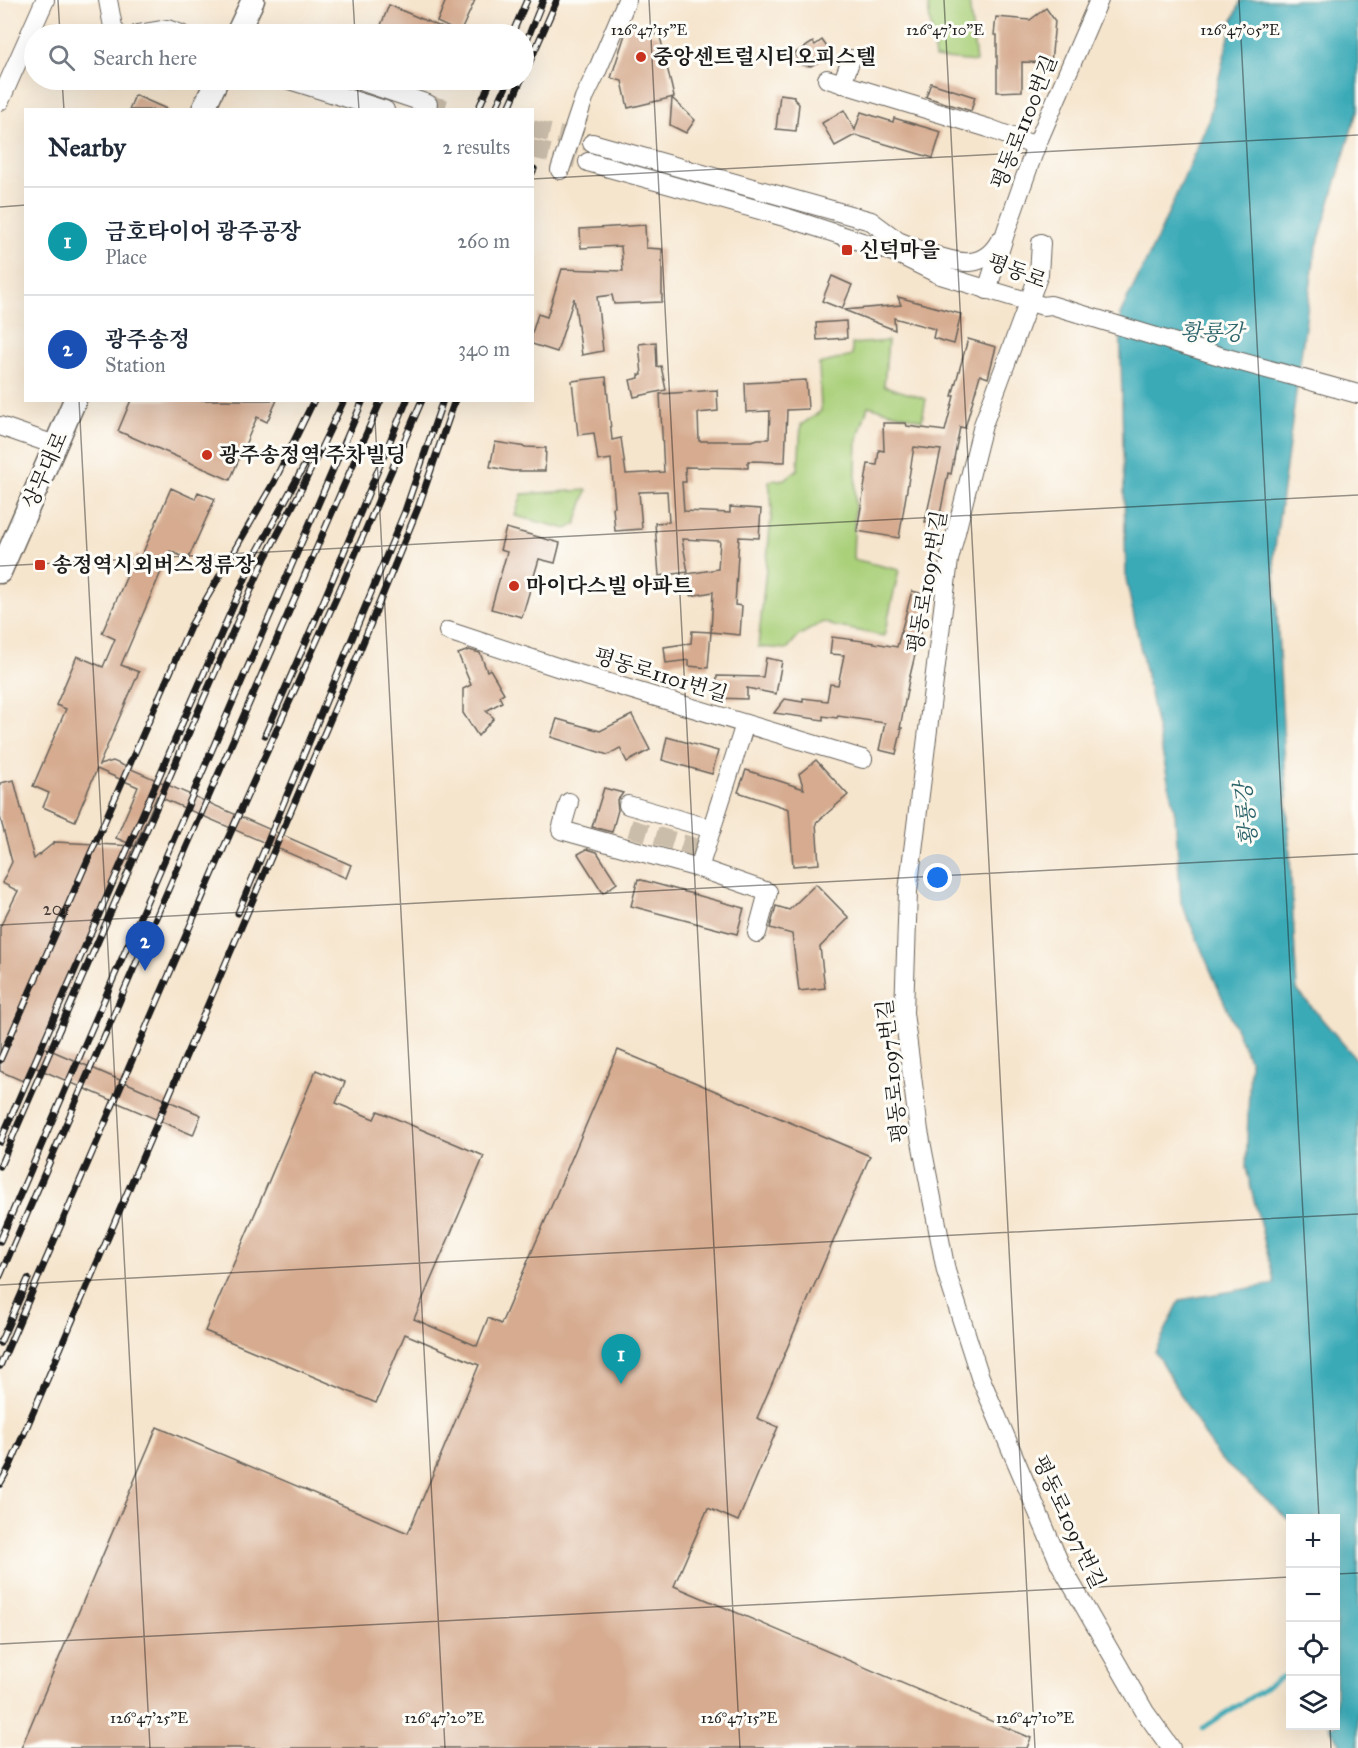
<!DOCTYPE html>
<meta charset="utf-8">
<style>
:root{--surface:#fff;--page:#f2f2f3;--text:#1f2937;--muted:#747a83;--line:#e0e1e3;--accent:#0b8043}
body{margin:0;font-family:"IM FELL Great Primer","Noto Serif KR",serif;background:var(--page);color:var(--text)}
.controls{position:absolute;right:18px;bottom:18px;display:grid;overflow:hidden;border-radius:0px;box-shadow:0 6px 24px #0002}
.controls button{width:54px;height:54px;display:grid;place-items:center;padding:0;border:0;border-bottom:2px solid var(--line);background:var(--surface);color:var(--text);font:30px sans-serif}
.you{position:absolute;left:938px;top:878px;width:21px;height:21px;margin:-15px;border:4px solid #fff;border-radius:50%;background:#1a73e8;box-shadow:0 0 0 9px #1a73e833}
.badge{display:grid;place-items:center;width:39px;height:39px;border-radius:50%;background:var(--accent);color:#fff;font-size:20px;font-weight:700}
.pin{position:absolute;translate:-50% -50px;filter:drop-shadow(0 2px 3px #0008)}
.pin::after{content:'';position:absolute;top:32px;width:21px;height:18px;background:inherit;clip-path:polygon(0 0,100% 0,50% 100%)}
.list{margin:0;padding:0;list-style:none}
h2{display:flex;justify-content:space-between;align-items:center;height:78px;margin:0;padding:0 24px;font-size:26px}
h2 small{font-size:20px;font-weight:400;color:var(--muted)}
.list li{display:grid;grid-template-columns:39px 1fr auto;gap:18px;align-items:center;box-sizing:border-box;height:108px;padding:0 24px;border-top:2px solid var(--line)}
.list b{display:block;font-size:22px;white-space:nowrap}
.list p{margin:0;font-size:20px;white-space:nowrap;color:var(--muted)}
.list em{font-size:20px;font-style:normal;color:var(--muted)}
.icon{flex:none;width:33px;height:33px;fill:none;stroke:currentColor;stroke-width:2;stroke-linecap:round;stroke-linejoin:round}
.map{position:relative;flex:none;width:1358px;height:1748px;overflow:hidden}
.search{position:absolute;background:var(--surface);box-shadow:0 6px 24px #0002;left:24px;top:24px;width:510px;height:66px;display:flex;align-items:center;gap:15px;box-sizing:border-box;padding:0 21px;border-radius:33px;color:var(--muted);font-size:22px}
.panel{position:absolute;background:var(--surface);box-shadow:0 6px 24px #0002;left:24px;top:108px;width:510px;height:294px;border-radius:0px}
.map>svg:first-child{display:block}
.green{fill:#aad07a;stroke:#63764b;stroke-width:1.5}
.water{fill:#3aaab7;stroke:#2b636a;stroke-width:1.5}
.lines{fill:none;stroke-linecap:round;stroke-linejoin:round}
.stream{stroke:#3aaab7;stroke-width:4.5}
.building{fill:#d6ab8f}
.minor-tunnel{stroke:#cabdaa;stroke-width:18;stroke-dasharray:18 9;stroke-linecap:butt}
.minor-casing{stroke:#68625a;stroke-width:20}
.major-casing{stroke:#68625a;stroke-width:25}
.minor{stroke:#fff;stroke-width:18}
.major{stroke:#fff;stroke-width:22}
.rail-casing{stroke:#1c1c1c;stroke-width:7}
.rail{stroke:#fdfcf7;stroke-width:4.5;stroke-dasharray:14;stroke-linecap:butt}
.ticks{fill:none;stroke:#1c1c1c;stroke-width:1.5;stroke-opacity:0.45}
.poi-dot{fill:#c8321e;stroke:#fdfcf7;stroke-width:2}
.labels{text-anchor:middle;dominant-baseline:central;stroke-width:6;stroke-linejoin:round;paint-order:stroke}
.number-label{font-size:18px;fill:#4a4039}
.poi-label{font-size:21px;font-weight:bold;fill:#1c1c1c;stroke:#fdfcf7;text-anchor:start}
.street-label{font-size:21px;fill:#1c1c1c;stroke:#fdfcf7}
.water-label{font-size:22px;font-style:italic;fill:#2b636a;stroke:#fdfcf7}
.ticks-label{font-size:15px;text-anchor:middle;fill:#1c1c1c;stroke:#fdfcf7;stroke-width:6;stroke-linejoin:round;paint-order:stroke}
</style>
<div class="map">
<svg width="1358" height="1748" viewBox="0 0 1358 1748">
<rect width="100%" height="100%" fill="#fdfcf7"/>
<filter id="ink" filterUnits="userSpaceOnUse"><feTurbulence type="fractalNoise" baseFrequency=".0167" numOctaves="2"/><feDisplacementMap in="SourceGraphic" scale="12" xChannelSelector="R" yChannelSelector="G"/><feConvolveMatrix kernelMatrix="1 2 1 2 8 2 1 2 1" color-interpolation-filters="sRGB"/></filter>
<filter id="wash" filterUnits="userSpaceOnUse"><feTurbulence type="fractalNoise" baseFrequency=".008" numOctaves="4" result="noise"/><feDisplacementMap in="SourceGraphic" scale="24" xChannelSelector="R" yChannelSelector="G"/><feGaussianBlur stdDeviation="1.35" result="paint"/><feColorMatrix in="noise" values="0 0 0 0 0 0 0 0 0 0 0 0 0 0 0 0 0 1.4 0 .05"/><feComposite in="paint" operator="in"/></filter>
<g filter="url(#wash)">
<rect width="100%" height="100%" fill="#f6e5cd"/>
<g class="green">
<polygon points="930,0 969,0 976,62 935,58 928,6"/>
<polygon points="888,341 884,386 926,399 922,420 868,406 857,441 853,559 899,570 884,636 834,626 823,622 798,636 787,649 758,647 772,509 769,481 785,479 798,469 801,425 821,411 819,364 852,356 852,344"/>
<polygon points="587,490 576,524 567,529 515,516 522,494"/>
</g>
<polygon class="water" points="1241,0 1358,0 1358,108 1315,253 1274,555 1297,990 1358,1061 1358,1748 1343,1748 1329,1726 1336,1726 1336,1518 1290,1518 1290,1521 1218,1457 1155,1352 1180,1300 1275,1284 1246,1168 1250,1062 1181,902 1175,814 1126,579 1120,314 1156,241 1208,122 1233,20"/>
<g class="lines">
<polyline class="stream" points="1203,1728 1290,1672"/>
</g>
<g id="blocks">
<g class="building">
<polygon points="446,0 475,0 460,33 437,22"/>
<polygon points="389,5 457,34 402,34 381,25"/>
<polygon points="1046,8 1055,21 1051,63 1022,62 1022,91 997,92 997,35 994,35 996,17 1030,20"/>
<polygon points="628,25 660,36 674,97 628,108 622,81 611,78"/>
<polygon points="822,40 829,50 824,53 826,57 811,66 802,65 794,54 813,42 815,45"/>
<polygon points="931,83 975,97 971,111 926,97"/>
<polygon points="780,94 794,96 794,99 799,104 796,131 776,129"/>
<polygon points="135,95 169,110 129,110"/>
<polygon points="672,98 695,120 686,133 670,125"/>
<polygon points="844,110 855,130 861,112 893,122 894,118 941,132 933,158 855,135 835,146 822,123"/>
<polygon points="645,225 646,248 662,249 662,302 614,304 612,295 597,297 603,351 582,355 574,298 557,352 532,344 532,333 538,314 547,317 562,269 623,271 621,246 581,248 580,229"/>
<polygon points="832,276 852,285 842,309 822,301"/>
<polygon points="898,297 961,314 954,344 933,338 935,329 894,318 895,330 844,310 901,305"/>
<polygon points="846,321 847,338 817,340 816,323"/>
<polygon points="968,339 996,347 988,378 980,375 965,428 960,427 951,474 948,473 938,525 925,522 941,450 914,447 899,538 857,531 868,464 877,465 879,450 884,451 883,423 906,423 907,426 945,431 954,396 952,396"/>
<polygon points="656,342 657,367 661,366 666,390 634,397 630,380 639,378 639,375 642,375 639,344"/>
<polygon points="606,377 612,440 621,438 626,474 664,472 660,394 717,390 718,411 698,413 699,441 752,441 758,439 769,439 770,411 746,412 745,383 806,380 808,409 787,410 785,462 748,461 748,468 685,467 686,482 682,482 684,511 730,513 730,507 761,509 759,538 739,537 735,605 742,606 740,635 711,632 713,592 691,596 687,574 718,569 720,541 682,539 688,572 659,576 655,523 669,522 667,491 639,492 642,529 615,531 613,507 615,507 611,459 598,461 594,433 578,435 572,381"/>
<polygon points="131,400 277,400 267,422 257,417 230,480 118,431"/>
<polygon points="495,442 526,447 546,448 545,471 512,471 490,467"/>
<polygon points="171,488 195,499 198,492 215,499 188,559 170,551 121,665 139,672 99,765 113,761 351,865 346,878 157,796 135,846 116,838 138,787 97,769 75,821 43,807 49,793 33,786 66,709 56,705 77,656 103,667 115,639 102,633 136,555 141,557"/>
<polygon points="506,528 560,543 555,563 539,559 522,617 491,609 507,552 500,550"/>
<polygon points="912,591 928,595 919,630 921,630 909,680 900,728 902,728 896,754 879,750 885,723 838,716 837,718 823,716 823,720 774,713 785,699 803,702 803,698 827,701 830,684 838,685 844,655 830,654 832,637 863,641 897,647"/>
<polygon points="692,631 711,632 708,668 689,666 689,660 666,663 664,647 691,643"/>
<polygon points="469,650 480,653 487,671 490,669 504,693 499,696 502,702 486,711 494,718 478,736 463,713 463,689 471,685 458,654"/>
<polygon points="766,658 782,661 776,694 747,688 747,699 716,698 717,676 763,677"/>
<polygon points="632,715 650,750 627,762 620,748 608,755 551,737 557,719 600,731"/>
<polygon points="667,737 718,751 712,774 662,760"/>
<polygon points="816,760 848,795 816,823 819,864 793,866 789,809 738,792 746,770 804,789 799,774"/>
<polygon points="14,780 34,859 55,842 135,846 129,859 124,861 41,1046 201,1115 193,1135 32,1066 25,1082 0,1071 0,927 18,891 2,883 12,862 0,817 0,783"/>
<polygon points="604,788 623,793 617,801 618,810 612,832 592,827"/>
<polygon points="587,849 597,852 617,883 603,893 578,854"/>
<polygon points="638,879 744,908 737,934 631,906"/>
<polygon points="816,884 849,918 820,947 825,988 799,991 792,934 770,928 776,906 789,910"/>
<polygon points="618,1050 870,1156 757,1418 778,1427 738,1521 708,1508 674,1586 1031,1738 1027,1748 21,1748 157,1427 408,1533 479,1365 405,1334 376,1403 205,1331 316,1070 345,1082 336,1103 374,1119 378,1111 484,1156 414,1319 477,1346 488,1318 501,1324"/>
</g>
</g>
</g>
<g filter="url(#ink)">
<use href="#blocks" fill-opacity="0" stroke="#68625a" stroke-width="1.5"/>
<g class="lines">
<g class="minor-tunnel">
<polyline points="428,104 451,110"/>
<polyline points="532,129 592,143"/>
<polyline points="532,149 588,162"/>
<polyline points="630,828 705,850"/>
</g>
<defs>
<g id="minor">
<polyline points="108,0 113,27 117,34"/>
<polyline points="138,34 167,29 181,34"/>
<polyline points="827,79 988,128 1036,146"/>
<polyline points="289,80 385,110"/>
<polyline points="357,80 428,104"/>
<polyline points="842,84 851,59"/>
<polyline points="0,101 45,0"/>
<polyline points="592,143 871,221 898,241 923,251 929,262 942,266"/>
<polyline points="588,162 788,218 896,253 940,275 1043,306 1051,305 1223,357 1358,394"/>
<polyline points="560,170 584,98 597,71 627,0"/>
<polyline points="1041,243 1039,274 983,425 949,560 908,891 904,1013 919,1131 946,1271 980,1377 1060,1564 1145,1712 1171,1748"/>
<path d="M931,254c28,10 53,16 69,-14"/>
<polyline points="987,290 1006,231 1036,146 1099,0"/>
<polyline points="0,426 55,445"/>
<polyline points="448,631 569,671 863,759"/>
<polyline points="745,724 699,868 768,892 757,933"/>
<polyline points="569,802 561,830 699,868"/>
<polyline points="628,805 712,829"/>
</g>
<g id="major">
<polyline points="237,34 253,0"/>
<polyline points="203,110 217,80"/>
<polyline points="0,572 75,400"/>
</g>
</defs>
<use href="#minor" class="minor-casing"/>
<use href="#major" class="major-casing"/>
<use href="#minor" class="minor"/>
<use href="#major" class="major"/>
<defs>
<g id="rail">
<polyline points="512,34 527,0"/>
<polyline points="524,47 543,0"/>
<polyline points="524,75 557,0"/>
<polyline points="478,110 491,80"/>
<polyline points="495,110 509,80"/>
<polyline points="508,110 521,80"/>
<polyline points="532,173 534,169"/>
<polyline points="265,735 324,600 407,400"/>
<polyline points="238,913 405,511 443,400"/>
<polyline points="0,1060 190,627 274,482 314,400"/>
<polyline points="0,1142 255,556 304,466"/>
<polyline points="0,1166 265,558 299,494 344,400"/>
<polyline points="0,1241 363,400"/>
<polyline points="0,1276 381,400"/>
<polyline points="0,1343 28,1279"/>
<polyline points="0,1366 225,845 337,596 422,400"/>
<polyline points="0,1484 10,1466 360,650 418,508 455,400"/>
</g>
</defs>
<use href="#rail" class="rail-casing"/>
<use href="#rail" class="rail"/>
</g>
</g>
<path class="ticks" d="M58,0l2,34M353,0l2,34M649,0l91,1748M944,0l91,1748M1239,0l80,1518M62,80l2,30M357,80l2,30M532,179l826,-44M0,207l26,-2M79,400l71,1348M374,400l71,1348M0,566l1358,-71M0,925l1358,-71M0,1285l1358,-71M1336,1574l22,-1M0,1644l1290,-67M1330,1726l1,22"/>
<g class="poi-dot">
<circle cx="641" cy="57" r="6"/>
<rect x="841" y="244" width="12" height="12" rx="3"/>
<circle cx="207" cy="455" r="6"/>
<rect x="34" y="559" width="12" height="12" rx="3"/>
<circle cx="514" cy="586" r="6"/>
</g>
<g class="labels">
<g class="number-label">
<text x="56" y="909">201</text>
</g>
<g class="poi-label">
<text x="653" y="57">중앙센트럴시티오피스텔</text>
<text x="859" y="250">신덕마을</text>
<text x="219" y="455">광주송정역 주차빌딩</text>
<text x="52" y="565">송정역시외버스정류장</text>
<text x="526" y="586">마이다스빌 아파트</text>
</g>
<g class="street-label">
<text transform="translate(1024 122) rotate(-68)">평동로1100번길</text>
<text transform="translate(1017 271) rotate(21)">평동로</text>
<text transform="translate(45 470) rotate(-66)">상무대로</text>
<text transform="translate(927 582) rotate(-80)">평동로1097번길</text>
<text transform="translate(661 675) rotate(17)">평동로1101번길</text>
<text transform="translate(892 1071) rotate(-96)">평동로1097번길</text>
<text transform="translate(1069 1522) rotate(65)">평동로1097번길</text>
</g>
<g class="water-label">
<text x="1212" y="332">황룡강</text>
<text transform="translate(1246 814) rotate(-96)">황룡강</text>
</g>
</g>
<g class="ticks-label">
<text x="649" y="35">126°47'15"E</text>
<text x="945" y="35">126°47'10"E</text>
<text x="1240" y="35">126°47'05"E</text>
<text x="149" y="1723">126°47'25"E</text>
<text x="444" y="1723">126°47'20"E</text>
<text x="739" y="1723">126°47'15"E</text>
<text x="1035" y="1723">126°47'10"E</text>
</g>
</svg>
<div class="controls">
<button>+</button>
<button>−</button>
<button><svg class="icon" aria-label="locate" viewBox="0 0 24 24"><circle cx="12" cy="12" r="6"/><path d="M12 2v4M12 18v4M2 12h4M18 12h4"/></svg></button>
<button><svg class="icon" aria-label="layers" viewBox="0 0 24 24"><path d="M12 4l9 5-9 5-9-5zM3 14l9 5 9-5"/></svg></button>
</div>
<div class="you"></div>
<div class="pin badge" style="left:621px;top:1384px;background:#0f9aa8">1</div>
<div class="pin badge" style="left:145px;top:971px;background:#1a4fb4">2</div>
<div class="search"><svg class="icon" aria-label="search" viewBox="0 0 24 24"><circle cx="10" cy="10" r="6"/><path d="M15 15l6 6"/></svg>Search here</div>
<section class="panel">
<h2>Nearby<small>2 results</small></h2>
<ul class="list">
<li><span class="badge" style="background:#0f9aa8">1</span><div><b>금호타이어 광주공장</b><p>Place</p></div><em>260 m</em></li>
<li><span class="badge" style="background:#1a4fb4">2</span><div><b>광주송정</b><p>Station</p></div><em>340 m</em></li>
</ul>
</section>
</div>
